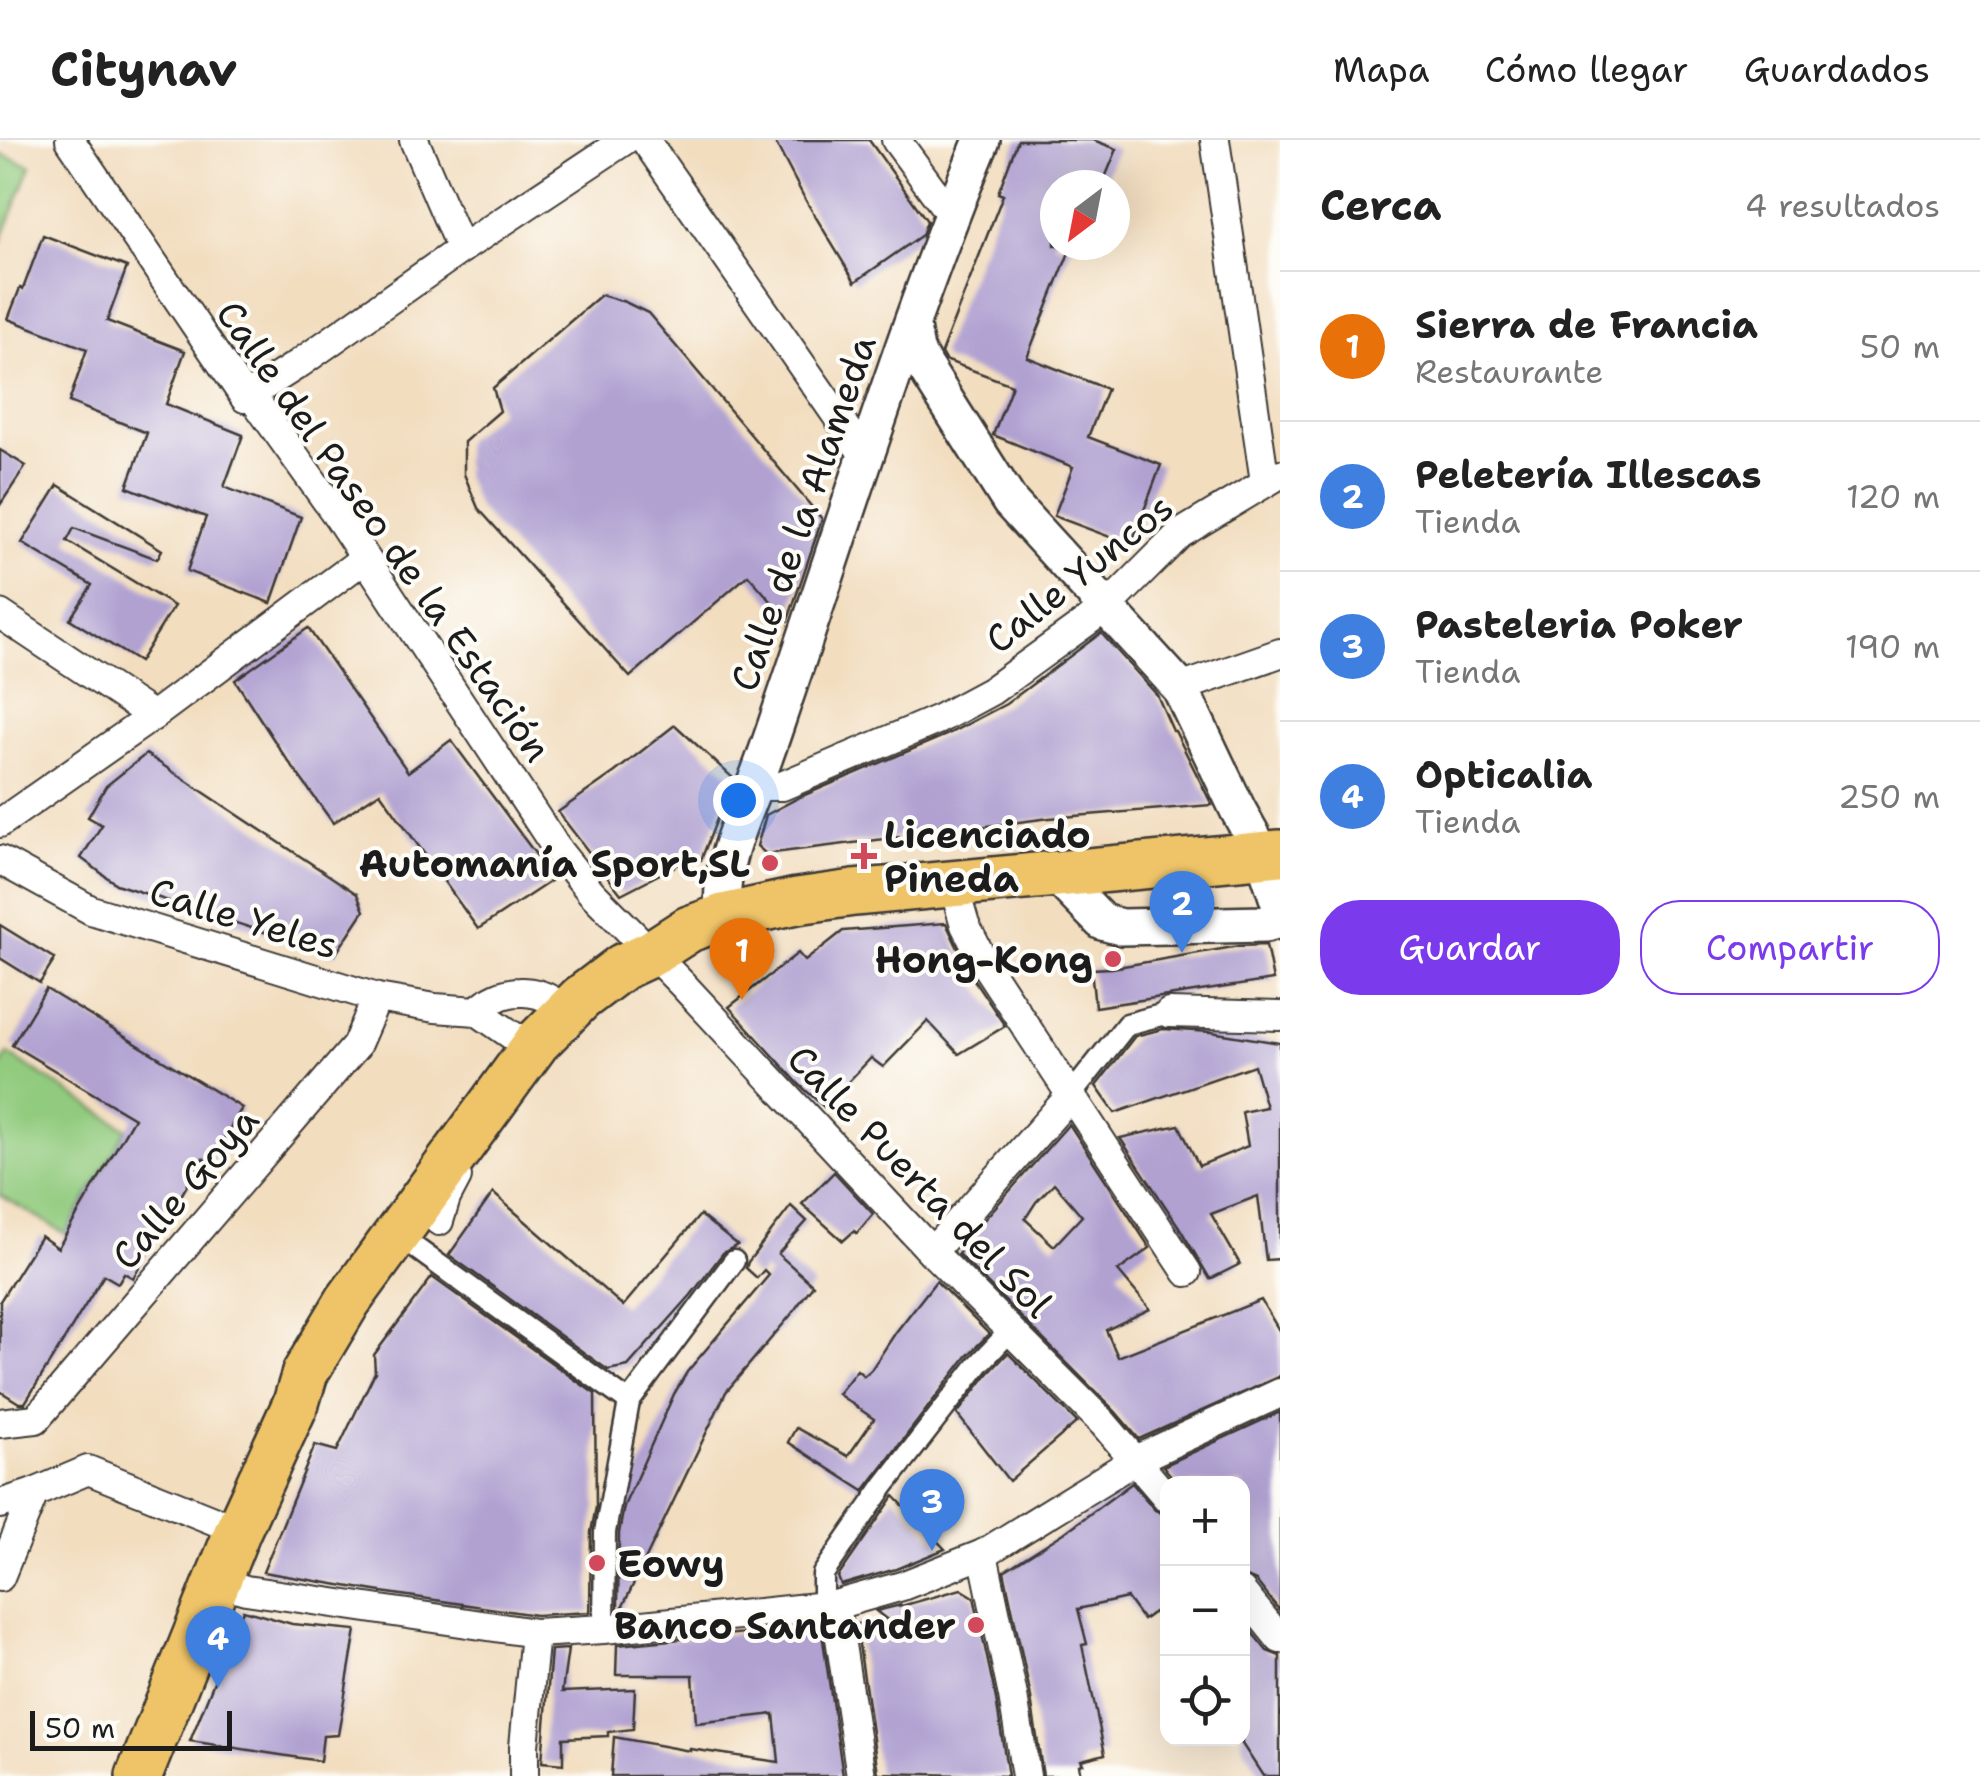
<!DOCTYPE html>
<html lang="es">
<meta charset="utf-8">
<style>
:root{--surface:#fff;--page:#f2f2f2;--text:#222;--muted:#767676;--line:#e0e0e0;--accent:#7c3aed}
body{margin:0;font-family:"Shantell Sans",sans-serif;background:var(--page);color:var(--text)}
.controls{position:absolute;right:30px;bottom:30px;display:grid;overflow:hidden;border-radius:20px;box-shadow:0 10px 40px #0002}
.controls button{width:90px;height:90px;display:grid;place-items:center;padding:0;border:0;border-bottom:2px solid var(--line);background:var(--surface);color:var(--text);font:50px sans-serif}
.compass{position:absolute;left:1040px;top:30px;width:90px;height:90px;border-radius:50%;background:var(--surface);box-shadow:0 10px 40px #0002;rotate:212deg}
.scale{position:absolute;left:30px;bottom:25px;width:202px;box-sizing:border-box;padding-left:10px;border:5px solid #1c1c1c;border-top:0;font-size:28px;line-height:35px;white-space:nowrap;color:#1c1c1c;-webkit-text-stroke:8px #fdfcf7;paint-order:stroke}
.you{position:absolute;left:738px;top:660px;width:35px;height:35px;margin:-25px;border:8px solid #fff;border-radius:50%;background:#1a73e8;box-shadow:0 0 0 15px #1a73e833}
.badge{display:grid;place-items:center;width:65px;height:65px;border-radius:50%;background:var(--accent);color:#fff;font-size:32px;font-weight:700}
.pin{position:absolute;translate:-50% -82px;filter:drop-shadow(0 2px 5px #0008)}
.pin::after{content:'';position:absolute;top:52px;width:35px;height:30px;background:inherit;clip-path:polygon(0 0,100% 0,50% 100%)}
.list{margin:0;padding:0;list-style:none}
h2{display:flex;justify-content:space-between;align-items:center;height:130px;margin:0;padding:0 40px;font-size:42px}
h2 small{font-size:32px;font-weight:400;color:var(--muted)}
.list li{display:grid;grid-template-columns:65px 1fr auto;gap:30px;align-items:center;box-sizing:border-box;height:150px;padding:0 40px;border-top:2px solid var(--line)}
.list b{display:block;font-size:38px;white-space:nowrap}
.list p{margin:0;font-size:32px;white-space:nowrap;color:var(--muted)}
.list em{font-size:32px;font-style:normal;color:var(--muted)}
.actions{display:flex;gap:20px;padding:30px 40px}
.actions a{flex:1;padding:22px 0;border:2px solid var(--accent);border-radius:40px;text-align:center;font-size:35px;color:var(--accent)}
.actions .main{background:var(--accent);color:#fff}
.icon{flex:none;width:55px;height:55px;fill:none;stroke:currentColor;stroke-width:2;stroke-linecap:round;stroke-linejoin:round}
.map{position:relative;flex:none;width:1280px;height:1636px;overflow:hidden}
header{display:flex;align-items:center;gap:60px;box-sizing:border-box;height:140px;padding:0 50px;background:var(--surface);border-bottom:2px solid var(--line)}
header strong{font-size:48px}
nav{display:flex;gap:55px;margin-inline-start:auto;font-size:35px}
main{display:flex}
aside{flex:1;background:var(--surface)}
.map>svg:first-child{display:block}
.green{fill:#91cb7e;stroke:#56744d;stroke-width:2.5}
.building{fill:#b0a1d1;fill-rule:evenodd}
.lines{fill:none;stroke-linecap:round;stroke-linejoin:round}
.pedestrian-casing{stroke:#3c3934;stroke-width:25}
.minor-casing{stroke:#3c3934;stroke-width:32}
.tertiary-casing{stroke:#3c3934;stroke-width:40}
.primary-casing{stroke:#3c3934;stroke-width:50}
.pedestrian{stroke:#fff;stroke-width:20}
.minor{stroke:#fff;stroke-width:28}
.tertiary{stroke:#fff;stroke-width:35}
.primary{stroke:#efc469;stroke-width:45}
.poi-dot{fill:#d1495b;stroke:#fdfcf7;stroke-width:4}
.labels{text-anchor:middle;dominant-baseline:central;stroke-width:8;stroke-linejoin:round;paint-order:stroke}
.street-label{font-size:38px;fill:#1c1c1c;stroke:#fdfcf7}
.poi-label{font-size:38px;font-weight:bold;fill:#1c1c1c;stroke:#fdfcf7;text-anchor:end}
</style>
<header>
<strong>Citynav</strong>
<nav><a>Mapa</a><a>Cómo llegar</a><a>Guardados</a></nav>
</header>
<main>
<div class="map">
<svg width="1280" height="1636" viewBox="0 0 1280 1636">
<rect width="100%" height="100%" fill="#fdfcf7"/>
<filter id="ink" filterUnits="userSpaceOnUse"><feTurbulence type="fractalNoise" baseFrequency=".01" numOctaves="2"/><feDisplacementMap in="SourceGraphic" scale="20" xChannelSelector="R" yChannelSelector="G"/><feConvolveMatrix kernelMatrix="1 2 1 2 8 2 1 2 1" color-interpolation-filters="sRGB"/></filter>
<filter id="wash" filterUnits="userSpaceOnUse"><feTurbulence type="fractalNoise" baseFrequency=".0048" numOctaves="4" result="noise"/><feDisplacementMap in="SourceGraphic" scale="40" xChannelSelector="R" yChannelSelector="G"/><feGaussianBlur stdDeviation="2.25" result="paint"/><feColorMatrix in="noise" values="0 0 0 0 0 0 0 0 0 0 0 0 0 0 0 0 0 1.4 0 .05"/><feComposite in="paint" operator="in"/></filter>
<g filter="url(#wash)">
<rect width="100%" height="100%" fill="#f2ddbf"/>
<g class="green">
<polygon points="0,14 31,26 0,103"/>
<polygon points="8,914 127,989 66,1094 0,1055 0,927"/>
</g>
<g id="blocks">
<g class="building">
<polygon points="774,0 869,0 927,81 922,95 855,142 806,61"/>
<polygon points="1018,0 1093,0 1117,9 1102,45 1055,45 1055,105 1072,105 1027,217 1107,249 1088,297 1161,325 1131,405 1054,376 1073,327 993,295 1012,245 945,220 941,213 1003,55 998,53"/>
<polygon points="43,95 127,127 107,181 185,211 166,264 243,295 224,347 301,377 271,463 187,431 206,377 127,347 147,293 69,262 87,209 8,179 20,148 23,149"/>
<polygon points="601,155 625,162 648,173 822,379 788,480 748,435 630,537 478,368 464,334 464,302 500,271 493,248"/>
<polygon points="0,310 26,326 0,365"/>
<polygon points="58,345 162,410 157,419 74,388 67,401 174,466 139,522 70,479 92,445 22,403"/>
<polygon points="308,488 408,632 451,600 554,739 478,789 380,652 333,683 281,611 235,540"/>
<polygon points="1101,493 1157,555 1173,591 1175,591 1212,665 1050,678 766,714 757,706 766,675 800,657 946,595 1006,564"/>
<polygon points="675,585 733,638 701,720 689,719 621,754 558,672 615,632"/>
<polygon points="146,614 357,754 364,771 335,815 116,744 81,718 102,685 88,677 106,646"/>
<polygon points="946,783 970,834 1005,886 959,914 928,881 883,927 871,918 824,967 800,945 729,867 798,813 805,821 843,791"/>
<polygon points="0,785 55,819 40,843 0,818"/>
<polygon points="1266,805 1273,840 1095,867 1091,829 1112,828 1239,806"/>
<polygon points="46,849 242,968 209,1023 203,1018 133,1138 124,1133 118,1143 104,1135 25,1263 19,1263 0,1251 0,1161 41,1096 58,1108 134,978 12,905"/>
<polygon points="1163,889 1211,892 1280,903 1280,1119 1266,1120 1258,1056 1211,1074 1240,1124 1210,1139 1179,1087 1120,998 1179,985 1199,1026 1248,1006 1242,972 1266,967 1254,925 1115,973 1096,946 1135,896"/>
<path d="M1069,984l81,124 -32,23 32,38 -44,21 12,27 143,-57 19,32v44l-141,63 -24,-28 -157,-157 3,-4 -2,-2zM1054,1043l28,33 -28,30 -29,-27 11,-17z"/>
<polygon points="834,1032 873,1074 857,1093 854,1091 843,1101 802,1064"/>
<polygon points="493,1053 623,1166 700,1075 737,1105 723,1113 691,1155 628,1226 608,1230 449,1115"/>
<polygon points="791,1066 807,1081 778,1114 813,1145 790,1176 726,1252 621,1470 618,1470 619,1393 624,1366 674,1254 687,1232 769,1135 764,1130 757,1138 746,1128 748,1122"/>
<polygon points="432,1137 595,1254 596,1367 591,1392 590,1472 536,1475 375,1451 263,1432 315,1305 337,1311 375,1232 374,1215"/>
<polygon points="936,1141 989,1194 967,1216 864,1351 788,1302 796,1288 848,1316 874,1279 838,1254 857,1230 864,1236 871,1230 896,1192"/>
<polygon points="1008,1213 1077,1282 1009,1341 957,1274 988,1234"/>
<polygon points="1280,1272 1280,1471 1256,1441 1242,1435 1242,1344 1178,1344 1163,1326"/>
<polygon points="1132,1343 1155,1370 1168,1376 1168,1490 1154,1472 1143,1480 1127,1458 1078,1469 1087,1504 1082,1505 1105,1614 1081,1620 1083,1624 1079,1625 1081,1636 1043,1636 1030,1552 1004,1431 1064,1393"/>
<polygon points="894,1356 945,1409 896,1429 841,1445 838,1437"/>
<polygon points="961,1449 974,1457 996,1559 1008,1636 878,1633 856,1484 890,1482 876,1471 901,1465 898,1467"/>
<polygon points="243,1470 292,1484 356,1490 338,1595 323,1596 320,1621 190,1601"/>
<polygon points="1242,1480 1267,1511 1280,1516 1280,1636 1263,1636 1242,1604"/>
<polygon points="821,1486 843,1636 611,1636 614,1597 690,1611 690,1609 779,1622 774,1574 696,1583 693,1535 616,1535 617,1505"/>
<polygon points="568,1509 562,1552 635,1549 633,1589 608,1592 608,1596 563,1598 563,1624 542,1622 551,1510"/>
</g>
</g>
</g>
<g filter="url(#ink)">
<use href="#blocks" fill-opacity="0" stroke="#3c3934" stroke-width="2.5"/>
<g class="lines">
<defs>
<g id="pedestrian">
<polyline points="1071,955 1127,884 1169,873"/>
<polyline points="417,1109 629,1262 605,1392 604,1489"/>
<polyline points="629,1262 734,1121"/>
<polyline points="823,1466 823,1434 884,1346 978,1225 1011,1190"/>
</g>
<g id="minor">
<polyline points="70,0 245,258 251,255 339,378 559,712 591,752 683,845 932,1112 1103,1283 1168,1359"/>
<polyline points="414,0 461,109"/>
<polyline points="645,0 867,319"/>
<polyline points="896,0 951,75"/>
<polyline points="1215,0 1265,342"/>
<polyline points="245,258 300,223 461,109 625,0"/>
<polyline points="0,474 153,576"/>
<polyline points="1180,548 1280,513"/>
<polyline points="758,638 768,646 782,646 939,579 991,551 1107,467 1180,394 1280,334"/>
<polyline points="0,683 153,576 365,418"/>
<polyline points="0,720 91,770 377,858 435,868 477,871 516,898 548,898"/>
<polyline points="953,744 965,785 986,826 1187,1132"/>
<path d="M477,871c11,-11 27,-19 43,-19 19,-1 50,12 47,33"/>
<polyline points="1169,873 1280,876"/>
<polyline points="439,1081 446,1058 457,1037"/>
<polyline points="932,1112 1071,955"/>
<polyline points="0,1283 36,1279 356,906 377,858"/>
<polyline points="0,1364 34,1353 88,1330 238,1390"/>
<polyline points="983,1414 1013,1556 1026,1636"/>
<polyline points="0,1437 34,1353"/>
<polyline points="218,1442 246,1450 535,1493 604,1489 835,1465 902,1446 983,1414 1135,1320 1280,1253"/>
<polyline points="1242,1452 1280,1499"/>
<polyline points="835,1465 861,1636"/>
<polyline points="524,1636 524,1606 535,1493"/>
</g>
<g id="tertiary">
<polyline points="912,187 916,211 924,226 1010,362 1180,548 1238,670 1263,715 1280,766"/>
<polyline points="1056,735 1102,782 1121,787 1266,784 1280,780"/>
<path d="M723,777c-5,-51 17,-93 34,-139 11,-28 20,-57 30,-86 63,-185 120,-372 195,-552"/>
</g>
<polyline id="primary" points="139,1636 238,1390 296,1263 305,1233 348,1161 537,902 581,858 622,827 652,813 689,789 723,777 797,761 854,753 1280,713"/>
</defs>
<use href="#pedestrian" class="pedestrian-casing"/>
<use href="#minor" class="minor-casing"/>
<use href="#tertiary" class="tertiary-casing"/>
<use href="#primary" class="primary-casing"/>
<use href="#pedestrian" class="pedestrian"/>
<use href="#minor" class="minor"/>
<use href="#tertiary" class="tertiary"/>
<use href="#primary" class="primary"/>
</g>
</g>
<g class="poi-dot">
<path d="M859 701h10v10h10v10h-10v10h-10v-10h-10v-10h10z"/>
<circle cx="770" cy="723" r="10"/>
<circle cx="1113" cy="819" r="10"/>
<circle cx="597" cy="1423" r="10"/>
<circle cx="976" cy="1485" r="10"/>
</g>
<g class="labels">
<g class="street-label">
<text transform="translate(803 373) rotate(-71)">Calle de la Alameda</text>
<text transform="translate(384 391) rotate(55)">Calle del Paseo de la Estación</text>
<text transform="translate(1079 433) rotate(-39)">Calle Yuncos</text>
<text transform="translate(244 778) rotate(17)">Calle Yeles</text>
<text transform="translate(920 1041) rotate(46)">Calle Puerta del Sol</text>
<text transform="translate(185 1048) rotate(-49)">Calle Goya</text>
</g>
<g class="poi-label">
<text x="884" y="694" text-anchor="start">Licenciado<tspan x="884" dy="44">Pineda</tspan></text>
<text x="750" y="723">Automanía Sport,SL</text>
<text x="1093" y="819">Hong-Kong</text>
<text x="617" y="1423" text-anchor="start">Eowy</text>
<text x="956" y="1485">Banco Santander</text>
</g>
</g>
</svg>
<div class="controls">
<button>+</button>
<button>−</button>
<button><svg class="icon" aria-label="locate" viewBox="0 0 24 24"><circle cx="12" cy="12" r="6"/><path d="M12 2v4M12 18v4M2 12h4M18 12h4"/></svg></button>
</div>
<svg class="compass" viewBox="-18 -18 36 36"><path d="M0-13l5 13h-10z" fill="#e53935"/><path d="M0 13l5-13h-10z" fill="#767676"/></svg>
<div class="scale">50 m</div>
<div class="you"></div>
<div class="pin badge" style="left:742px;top:860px;background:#e8710a">1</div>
<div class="pin badge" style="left:1182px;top:813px;background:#3f7fe0">2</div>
<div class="pin badge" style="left:932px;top:1411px;background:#3f7fe0">3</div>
<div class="pin badge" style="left:218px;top:1548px;background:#3f7fe0">4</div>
</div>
<aside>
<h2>Cerca<small>4 resultados</small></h2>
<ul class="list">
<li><span class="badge" style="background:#e8710a">1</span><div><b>Sierra de Francia</b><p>Restaurante</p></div><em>50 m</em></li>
<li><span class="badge" style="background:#3f7fe0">2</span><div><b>Peletería Illescas</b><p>Tienda</p></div><em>120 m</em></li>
<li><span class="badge" style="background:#3f7fe0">3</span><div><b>Pasteleria Poker</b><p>Tienda</p></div><em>190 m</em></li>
<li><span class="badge" style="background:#3f7fe0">4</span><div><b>Opticalia</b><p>Tienda</p></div><em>250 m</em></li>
</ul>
<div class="actions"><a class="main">Guardar</a><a>Compartir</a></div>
</aside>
</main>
